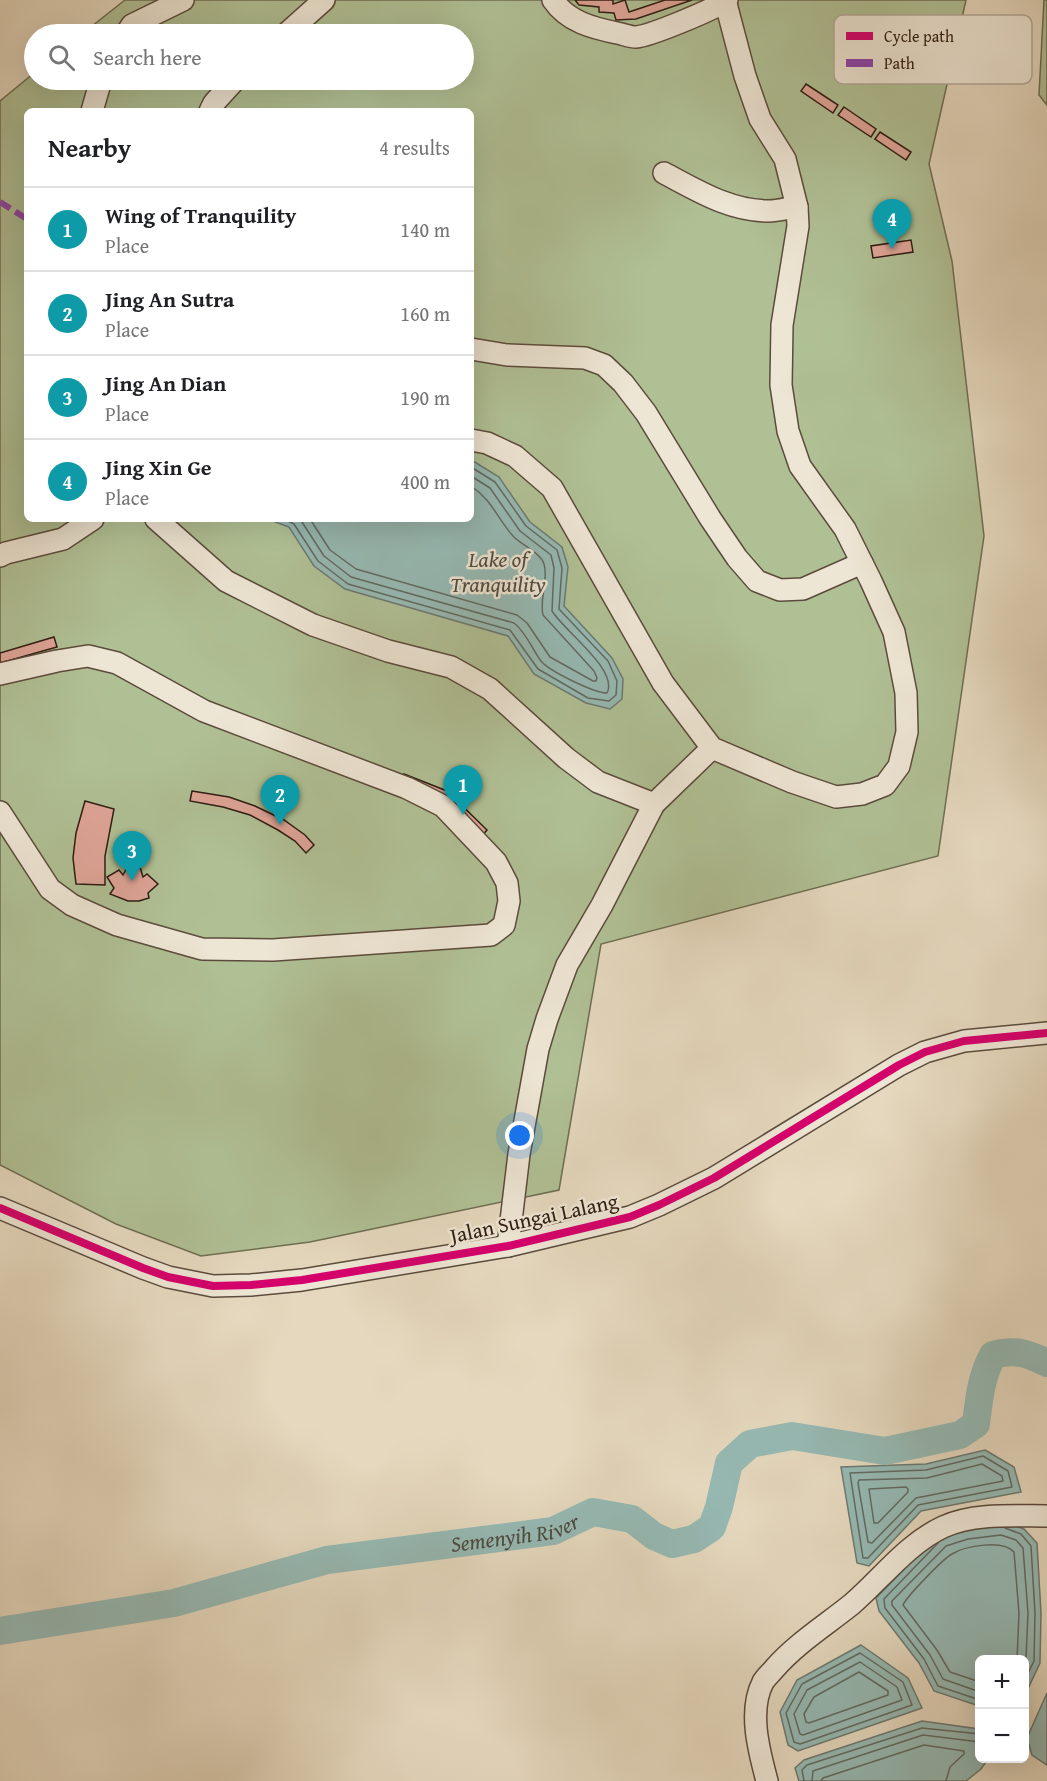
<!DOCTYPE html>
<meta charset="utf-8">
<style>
:root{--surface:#fff;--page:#f2f2f2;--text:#202124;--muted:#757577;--line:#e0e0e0;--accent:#111827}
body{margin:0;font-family:"Gentium Book Plus",serif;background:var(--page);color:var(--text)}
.controls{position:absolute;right:18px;bottom:18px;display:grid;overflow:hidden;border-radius:9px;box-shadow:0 6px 24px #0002}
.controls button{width:54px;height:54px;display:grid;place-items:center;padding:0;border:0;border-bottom:2px solid var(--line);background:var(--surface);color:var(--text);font:30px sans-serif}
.you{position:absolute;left:520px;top:1136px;width:21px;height:21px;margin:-15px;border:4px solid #fff;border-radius:50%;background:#1a73e8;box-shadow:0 0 0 9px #1a73e833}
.badge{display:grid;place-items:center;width:39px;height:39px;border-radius:50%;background:var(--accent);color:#fff;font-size:20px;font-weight:700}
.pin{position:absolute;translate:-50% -50px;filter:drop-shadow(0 2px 3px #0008)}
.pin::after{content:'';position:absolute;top:32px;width:21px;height:18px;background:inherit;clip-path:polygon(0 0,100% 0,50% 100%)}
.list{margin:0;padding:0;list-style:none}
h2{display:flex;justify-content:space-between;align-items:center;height:78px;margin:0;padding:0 24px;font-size:26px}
h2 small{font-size:20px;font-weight:400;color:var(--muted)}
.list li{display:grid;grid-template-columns:39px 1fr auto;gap:18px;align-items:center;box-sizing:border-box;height:84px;padding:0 24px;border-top:2px solid var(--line)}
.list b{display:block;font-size:22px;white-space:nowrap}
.list p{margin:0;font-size:20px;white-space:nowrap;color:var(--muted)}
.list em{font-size:20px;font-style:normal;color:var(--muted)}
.icon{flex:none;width:33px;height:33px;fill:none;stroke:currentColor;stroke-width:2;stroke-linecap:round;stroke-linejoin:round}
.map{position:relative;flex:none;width:1047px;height:1781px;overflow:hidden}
.search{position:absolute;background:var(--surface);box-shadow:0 6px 24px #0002;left:24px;top:24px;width:450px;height:66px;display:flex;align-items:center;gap:15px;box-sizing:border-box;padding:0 21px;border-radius:33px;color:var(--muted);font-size:22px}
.panel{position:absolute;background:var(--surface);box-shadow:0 6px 24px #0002;left:24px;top:108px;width:450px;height:414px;border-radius:9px}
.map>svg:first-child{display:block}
.green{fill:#b0c095;stroke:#6f6e53;stroke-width:1.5;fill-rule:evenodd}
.water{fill:#96b9b3;stroke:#6c7a72;stroke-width:1.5}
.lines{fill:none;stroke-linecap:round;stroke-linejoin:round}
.shore{stroke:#626a62;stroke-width:1.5}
.river{stroke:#96b9b3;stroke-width:28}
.building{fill:#dfa598;stroke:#2e1c11;stroke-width:1.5}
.minor-casing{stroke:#5c4b3c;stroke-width:24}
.minor{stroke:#eee6d5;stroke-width:21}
.quiet{stroke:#8e44ad;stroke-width:6;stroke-dasharray:12 6;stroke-linecap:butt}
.cycleway-casing{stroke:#eee6d5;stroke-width:11}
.cycleway{stroke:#d6006c;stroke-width:8}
.labels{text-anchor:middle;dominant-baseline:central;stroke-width:5;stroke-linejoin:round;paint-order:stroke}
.street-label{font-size:21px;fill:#2e1c11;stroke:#eee6d5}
.water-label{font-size:22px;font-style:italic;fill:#4d4b42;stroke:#eee6d5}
.key{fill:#eee6d5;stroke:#b4a99a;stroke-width:1.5}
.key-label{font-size:16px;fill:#2e1c11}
</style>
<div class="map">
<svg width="1047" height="1781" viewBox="0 0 1047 1781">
<rect width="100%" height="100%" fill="#e5d8be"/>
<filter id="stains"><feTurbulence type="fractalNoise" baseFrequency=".00333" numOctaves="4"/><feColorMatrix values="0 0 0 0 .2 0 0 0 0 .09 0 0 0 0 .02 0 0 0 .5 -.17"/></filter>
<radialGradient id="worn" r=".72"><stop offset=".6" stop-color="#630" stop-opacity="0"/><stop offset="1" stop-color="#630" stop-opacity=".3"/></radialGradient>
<g class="green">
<path d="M125,0h841l-37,164 23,97 32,275 -46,320 -337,88 -42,246 -249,52 -109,14 -85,-32 -116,-59v-1064l34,-28v7h430v-46h-382zM27,111h444v408h-444z"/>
<polygon points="1044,0 1047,0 1047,105 1039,95"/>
</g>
<g class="water">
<polygon points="473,461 499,477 530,522 562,547 568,567 564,606 612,658 623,679 622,699 610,709 586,703 534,674 508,636 345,589 314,566 289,527 273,521 223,519 471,519 471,462"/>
<polygon points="985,1450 1014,1467 1021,1492 921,1511 869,1566 857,1563 841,1467 926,1464"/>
<polygon points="1003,1521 1024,1529 1037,1543 1041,1613 1040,1663 1025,1695 1024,1660 980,1660 979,1706 934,1691 919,1663 879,1611 876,1598 939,1534"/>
<polygon points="861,1645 908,1678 922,1708 798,1751 788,1745 780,1712 797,1680"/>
<polygon points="1047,1693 1047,1765 1032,1755 1027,1738"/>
<polygon points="922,1721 979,1729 980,1758 988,1759 981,1769 966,1781 799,1781 795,1768 804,1760"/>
</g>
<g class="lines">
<g class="shore">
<polyline points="284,519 294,524 318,561 348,584 510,630 538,669 588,698 609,701 616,695 617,681 608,661 559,609 562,568 557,550 526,526 495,482 471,467"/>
<path d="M300,519l24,37 27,21 163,46c12,9 18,26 27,38 8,10 53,32 66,32 12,-23 -43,-62 -55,-82l2,-43 -3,-13 -31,-24 -30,-43 -19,-12"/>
<path d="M310,519l20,31 26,19 161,46 10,8 23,34 43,24h3l1,-3 -3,-7 -51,-56c-4,-17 6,-35 1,-51 -4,-12 -23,-19 -31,-28 -16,-18 -21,-36 -42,-50"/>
<polygon points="983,1456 1008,1471 1012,1487 918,1505 868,1558 863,1558 850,1473 926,1470"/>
<polygon points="982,1464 1002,1476 1003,1481 916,1498 872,1543 868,1542 858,1483 859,1480 927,1478"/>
<polygon points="906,1487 908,1489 908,1492 878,1523 874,1523 869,1489"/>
<polyline points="1005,1528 1021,1534 1031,1546 1035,1613 1034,1661 1024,1681"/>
<polyline points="938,1543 884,1599 885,1608 924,1659 938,1686 980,1700"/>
<polygon points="860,1653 903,1682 912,1705 800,1744 794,1742 786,1713 802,1684"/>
<polygon points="860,1662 897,1687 902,1700 803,1735 800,1734 794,1714 807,1690"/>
<polygon points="859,1672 888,1691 888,1695 809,1723 806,1722 804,1714 814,1697"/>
<path d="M980,1682l-30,-10 -13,-22 -34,-45c4,-9 41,-47 49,-51 13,-8 51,-15 62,-2l5,61 -2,47"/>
<polyline points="980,1692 943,1679 930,1655 892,1605 892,1601 946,1546 968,1539 1001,1535 1016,1540 1023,1548 1028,1613 1026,1659 1024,1664"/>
<polyline points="804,1781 802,1770 807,1765 922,1728 980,1734"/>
<polyline points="812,1781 813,1771 923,1735 980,1742"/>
<polyline points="821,1781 823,1778 924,1745 964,1751 964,1754 950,1767 946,1781"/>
</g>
<path class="river" id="s1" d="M0,1631l174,-28 153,-43 226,-29 40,-19 39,7 22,17 18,8 22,-5 18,-12 7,-20 10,-44 21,-19 42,-8 93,15 75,-16 16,-11c3,-24 5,-48 17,-69 22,-6 34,-2 54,8"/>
</g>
<g class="building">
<polygon points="575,0 613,0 613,4 625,0 629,12 665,0 692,0 636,19 616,20 614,13 599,12 599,7 579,5"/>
<polygon points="806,84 838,105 833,113 801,91"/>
<polygon points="844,107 876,129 871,137 838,115"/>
<polygon points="880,132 911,152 906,160 875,139"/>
<polygon points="911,240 913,252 873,258 871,246"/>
<polygon points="54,637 57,647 0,663 0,653"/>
<polygon points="404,774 447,791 487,830 479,839 400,784"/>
<polygon points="192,791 229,797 255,806 284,820 305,835 314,845 306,853 295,841 278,830 250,815 223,807 190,801"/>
<polygon points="85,801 114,809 105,856 105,885 76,884 73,858 76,833"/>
<polygon points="135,864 140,867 143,877 147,874 158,884 148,893 149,898 139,901 128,901 110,894 114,888 107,877 119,870 123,875 128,866"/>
</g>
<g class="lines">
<defs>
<g id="minor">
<path d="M553,0c15,22 40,28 64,33 6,1 13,4 19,4 14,-1 79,-28 91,-37"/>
<polyline points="126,34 132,25 183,0"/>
<polyline points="286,34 324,0"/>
<polyline points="92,111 101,80"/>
<polyline points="210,111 214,103 235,80"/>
<path d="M664,173c34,18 66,38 105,38 9,0 19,-3 28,-4"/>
<polyline points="471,349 507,355 585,358 604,365 623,383 646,413 710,518 737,558 757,581 780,590 803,589 862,563"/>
<polyline points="471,440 487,443 515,456 552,488 663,683 712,748 792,782 836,797 862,794 885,785 899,766 907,732 906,693 894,632 871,581 845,529 800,466 788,431 781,385 782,325 798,226 797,207 785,159 760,119 745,76 725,0"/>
<polyline points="156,519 226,581 313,625 388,651 451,667 490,689 566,758 598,782 654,804"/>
<polyline points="0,556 6,553 63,539 93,519"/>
<polyline points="0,674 57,661 88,656 117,663 204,711 407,788 443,806 496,862 507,883 509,901 504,925 491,935 273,950 202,949 117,925 72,905 50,889 0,812"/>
<polyline points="0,1208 143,1268 168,1277 213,1286 251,1285 302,1280 508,1246 630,1217 659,1205 714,1178 899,1065 925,1052 964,1041 1047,1033"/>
<polyline points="508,1246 519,1154 538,1049 547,1019 567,965 602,905 654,804 712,748"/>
<path d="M767,1781c-8,-30 -19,-70 -4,-99 3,-5 8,-9 12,-14 22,-25 51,-43 77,-64 30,-26 55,-60 91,-77 31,-14 70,-11 104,-11"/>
</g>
</defs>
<use href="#minor" class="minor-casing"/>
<use href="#minor" class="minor"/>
<polyline class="quiet" points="0,202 27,219"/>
<defs>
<polyline id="cycleway" points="0,1208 143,1268 168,1277 213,1286 251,1285 302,1280 508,1246 630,1217 659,1205 714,1178 899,1065 925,1052 964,1041 1047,1033"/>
</defs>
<use href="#cycleway" class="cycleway-casing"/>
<use href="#cycleway" class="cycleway"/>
</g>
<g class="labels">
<g class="street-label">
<text transform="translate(534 1218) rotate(-12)">Jalan Sungai Lalang</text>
</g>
<g class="water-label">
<text x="498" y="559">Lake of<tspan x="498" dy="25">Tranquility</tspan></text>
<text stroke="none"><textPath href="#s1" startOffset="525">Semenyih River</textPath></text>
</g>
</g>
<rect x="834" y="15" width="198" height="69" rx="9" class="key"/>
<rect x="846" y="32" width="27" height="8" fill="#d6006c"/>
<rect x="846" y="59" width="27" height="8" fill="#8e44ad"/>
<g class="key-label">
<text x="884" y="42">Cycle path</text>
<text x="884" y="69">Path</text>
</g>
<rect width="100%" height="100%" filter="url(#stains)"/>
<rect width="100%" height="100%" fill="url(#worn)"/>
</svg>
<div class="controls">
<button>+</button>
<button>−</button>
</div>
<div class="you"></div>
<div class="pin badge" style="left:463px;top:815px;background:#0f9aa8">1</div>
<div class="pin badge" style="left:280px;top:825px;background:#0f9aa8">2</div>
<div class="pin badge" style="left:132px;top:881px;background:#0f9aa8">3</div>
<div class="pin badge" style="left:892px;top:249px;background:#0f9aa8">4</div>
<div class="search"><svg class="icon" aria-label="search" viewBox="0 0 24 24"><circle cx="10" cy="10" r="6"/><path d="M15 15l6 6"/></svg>Search here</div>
<section class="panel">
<h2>Nearby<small>4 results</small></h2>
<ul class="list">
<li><span class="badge" style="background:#0f9aa8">1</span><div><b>Wing of Tranquility</b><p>Place</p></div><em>140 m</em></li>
<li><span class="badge" style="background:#0f9aa8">2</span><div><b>Jing An Sutra</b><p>Place</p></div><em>160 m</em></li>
<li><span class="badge" style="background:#0f9aa8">3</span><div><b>Jing An Dian</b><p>Place</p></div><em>190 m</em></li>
<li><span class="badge" style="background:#0f9aa8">4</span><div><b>Jing Xin Ge</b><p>Place</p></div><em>400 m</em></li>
</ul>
</section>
</div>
